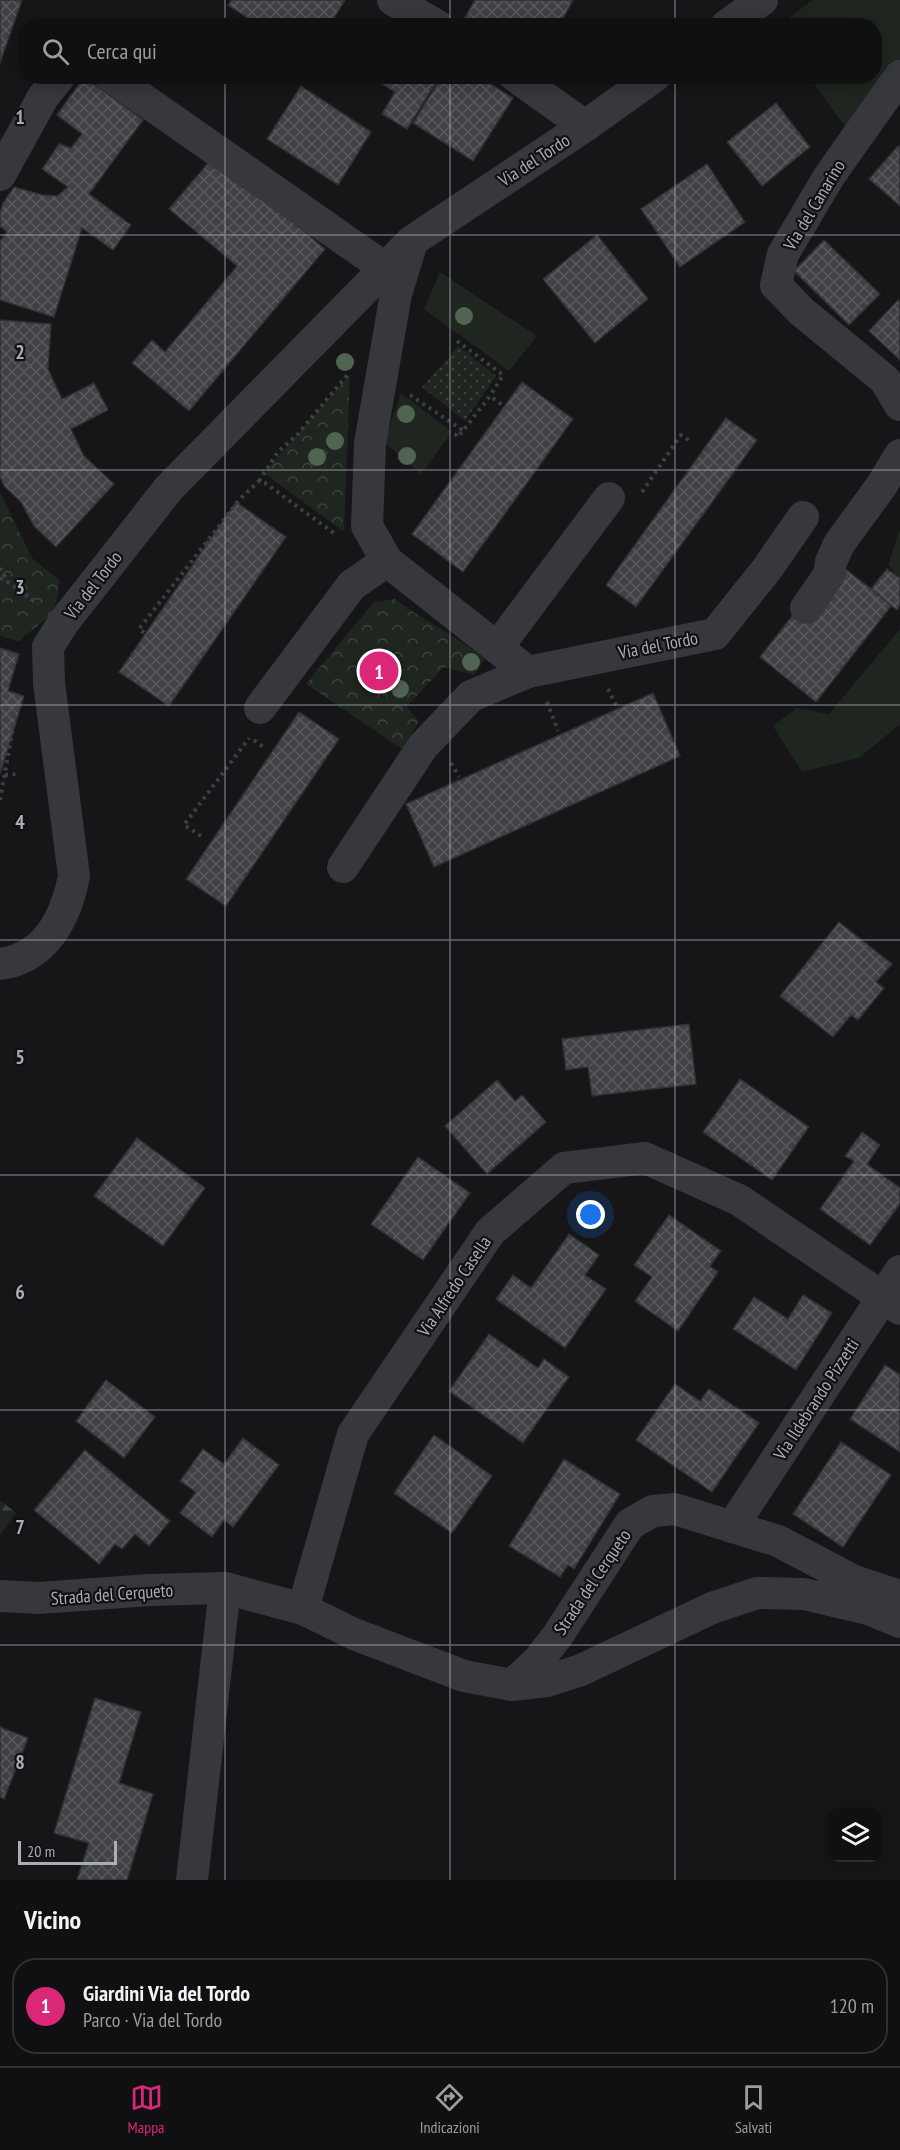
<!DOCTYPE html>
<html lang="it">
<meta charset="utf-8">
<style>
:root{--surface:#101012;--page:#1e1e20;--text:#f1f3f6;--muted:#9c9d9f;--line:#303032;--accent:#db2777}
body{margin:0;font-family:"PT Sans Narrow",sans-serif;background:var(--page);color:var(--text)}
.controls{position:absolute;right:18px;bottom:18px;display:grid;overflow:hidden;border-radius:12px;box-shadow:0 3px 15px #0003}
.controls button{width:54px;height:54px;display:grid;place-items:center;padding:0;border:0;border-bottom:2px solid var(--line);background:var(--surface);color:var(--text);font:30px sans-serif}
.scale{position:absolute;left:18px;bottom:15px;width:99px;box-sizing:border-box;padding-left:6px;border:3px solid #a8adb8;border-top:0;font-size:16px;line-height:21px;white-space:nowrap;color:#a8adb8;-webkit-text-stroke:4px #111113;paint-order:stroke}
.you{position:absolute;left:591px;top:1215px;width:21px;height:21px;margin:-15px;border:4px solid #fff;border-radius:50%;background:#1a73e8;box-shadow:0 0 0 9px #1a73e833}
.badge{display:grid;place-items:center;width:39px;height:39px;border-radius:50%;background:var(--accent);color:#fff;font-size:20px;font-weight:700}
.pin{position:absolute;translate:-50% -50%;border:3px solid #fff;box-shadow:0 2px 6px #0006}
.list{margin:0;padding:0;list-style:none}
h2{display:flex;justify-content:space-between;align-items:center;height:78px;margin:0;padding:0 24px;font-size:26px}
h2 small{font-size:20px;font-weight:400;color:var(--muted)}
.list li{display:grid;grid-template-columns:39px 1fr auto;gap:18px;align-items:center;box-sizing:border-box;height:96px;margin:0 12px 12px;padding:0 12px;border:2px solid var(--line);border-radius:24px}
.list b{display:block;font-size:22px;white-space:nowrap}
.list p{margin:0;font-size:20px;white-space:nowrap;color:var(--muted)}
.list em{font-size:20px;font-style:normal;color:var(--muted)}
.icon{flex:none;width:33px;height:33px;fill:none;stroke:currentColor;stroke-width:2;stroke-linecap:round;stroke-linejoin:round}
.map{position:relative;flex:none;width:900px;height:1880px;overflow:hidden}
.search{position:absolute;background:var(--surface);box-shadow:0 3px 15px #0003;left:18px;right:18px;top:18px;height:66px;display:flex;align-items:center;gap:15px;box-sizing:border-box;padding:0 21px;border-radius:24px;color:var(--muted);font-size:22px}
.sheet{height:186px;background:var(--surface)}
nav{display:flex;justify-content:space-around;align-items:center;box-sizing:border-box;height:84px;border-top:2px solid var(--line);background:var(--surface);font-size:16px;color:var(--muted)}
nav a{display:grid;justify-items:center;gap:3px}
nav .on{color:var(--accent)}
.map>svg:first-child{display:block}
.grass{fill:#1e261f}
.forest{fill:url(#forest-firs)}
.park{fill:url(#park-crowns)}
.garden{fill:url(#garden-dots)}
.building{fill:url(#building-cross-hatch);stroke:#303034;stroke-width:1.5}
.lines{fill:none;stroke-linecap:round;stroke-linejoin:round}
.path{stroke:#3d3f44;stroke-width:4;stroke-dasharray:3 4.5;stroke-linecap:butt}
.minor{stroke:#37383d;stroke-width:32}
.tree{fill:#506452}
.grid{fill:none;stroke:#a8adb8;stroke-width:1.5;stroke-opacity:0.55}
.labels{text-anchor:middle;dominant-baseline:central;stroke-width:4.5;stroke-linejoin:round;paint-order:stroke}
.street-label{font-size:18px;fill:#a8adb8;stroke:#111113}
.grid-label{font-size:20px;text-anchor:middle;font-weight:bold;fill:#a8adb8;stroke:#111113;stroke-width:4.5;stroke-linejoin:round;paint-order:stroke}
</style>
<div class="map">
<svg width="900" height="1880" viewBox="0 0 900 1880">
<defs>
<pattern id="forest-firs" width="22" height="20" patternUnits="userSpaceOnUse" patternTransform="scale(1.5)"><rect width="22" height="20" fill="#1e261f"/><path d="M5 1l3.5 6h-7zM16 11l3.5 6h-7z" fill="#3c433d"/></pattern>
<pattern id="park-crowns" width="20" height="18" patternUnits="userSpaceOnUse" patternTransform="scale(1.5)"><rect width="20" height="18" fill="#1e261f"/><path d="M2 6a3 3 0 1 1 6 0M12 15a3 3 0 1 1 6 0" fill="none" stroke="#3c433d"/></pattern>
<pattern id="garden-dots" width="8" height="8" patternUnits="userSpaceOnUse" patternTransform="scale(1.5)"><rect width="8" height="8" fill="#1e261f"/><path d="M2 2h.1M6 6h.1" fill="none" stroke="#3c433d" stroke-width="1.8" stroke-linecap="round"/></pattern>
<pattern id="building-cross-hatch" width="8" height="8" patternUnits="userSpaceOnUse" patternTransform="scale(1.5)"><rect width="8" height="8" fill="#404145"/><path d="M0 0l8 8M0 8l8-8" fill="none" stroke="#595a5e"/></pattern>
</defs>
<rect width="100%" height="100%" fill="#161618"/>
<g class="grass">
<polygon points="813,0 900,0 900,61 846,128 809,77 874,76 874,26 778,26"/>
<polygon points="440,272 537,336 509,371 424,309"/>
<polygon points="401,393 452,432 421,474 384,442"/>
<polygon points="900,529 900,579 888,565"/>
<polygon points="900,629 900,724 859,758 802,772 773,726 797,708 829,714"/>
</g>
<polygon class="forest" points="0,1500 16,1513 0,1535"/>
<g class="park">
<polygon points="350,374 344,532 264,473"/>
<polygon points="0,492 32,558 60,581 54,613 18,641 0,636"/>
<path d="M395,599c29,22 62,37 90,60l-11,16 -30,-8 -38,40 13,14 -17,28 -96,-65 68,-82z"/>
</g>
<polygon class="garden" points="459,346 496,376 465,421 422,387"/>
<g class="building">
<polygon points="0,0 22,0 0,63"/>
<polygon points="232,0 345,0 329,26 260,26 228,5"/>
<polygon points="475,0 573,0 559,26 476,26 464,19"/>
<polygon points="370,76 440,76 407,129 382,114 395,92"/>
<polygon points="442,76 478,76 513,98 473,161 413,123"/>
<polygon points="84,77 143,120 89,194 131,225 113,250 82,228 54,317 0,300 0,241 7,232 0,226 0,213 3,203 14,187 43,195 57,196 68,187 42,169 59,144 71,148 82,134 57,115"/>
<polygon points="301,86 371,132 338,185 267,139"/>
<polygon points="776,103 810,147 762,186 727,142"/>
<polygon points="898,146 900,147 900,206 869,179"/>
<polygon points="214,156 325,249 189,411 132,363 152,340 165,352 237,266 169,209"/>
<polygon points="707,164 745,222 680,267 641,209"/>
<polygon points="597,235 648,299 595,343 543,279"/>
<polygon points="824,240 880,294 849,325 794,271"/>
<polygon points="898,300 900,302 900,360 869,331"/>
<polygon points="0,320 51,324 48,369 62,399 94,383 108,410 71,429 84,456 114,484 56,547 34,526 21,502 4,486 0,477"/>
<polygon points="522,382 573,419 463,572 412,534"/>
<polygon points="726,418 757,440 636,607 606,585"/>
<polygon points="236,502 286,537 169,706 119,672"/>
<polygon points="835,561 892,605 816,702 760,657"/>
<polygon points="887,569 900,578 900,605 897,610 871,589"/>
<polygon points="0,648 19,654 8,691 24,696 0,774"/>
<polygon points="653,693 680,756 434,867 406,804"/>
<polygon points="299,712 339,739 226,906 186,879"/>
<polygon points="839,922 892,964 876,982 884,988 858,1020 851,1015 833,1037 780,996"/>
<polygon points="689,1024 696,1084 592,1096 588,1067 566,1070 562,1039"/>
<polygon points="740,1079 809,1127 772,1180 703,1132"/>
<polygon points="497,1080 515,1101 522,1095 546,1122 487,1174 445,1126"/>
<polygon points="862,1132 880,1145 867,1164 900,1188 900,1204 870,1245 820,1209 854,1161 845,1156"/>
<polygon points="137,1138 205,1188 163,1246 94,1196"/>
<polygon points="418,1157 470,1193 423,1260 371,1224"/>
<polygon points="669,1215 721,1251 710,1266 718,1272 678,1331 635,1301 652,1277 634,1265"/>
<polygon points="569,1234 599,1255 585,1275 606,1289 565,1348 496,1299 513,1275 531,1288"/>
<polygon points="803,1295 832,1313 796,1370 733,1329 754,1297 788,1319"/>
<polygon points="489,1334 538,1368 544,1359 569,1377 523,1443 449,1391"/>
<polygon points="885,1365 900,1375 900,1452 850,1419"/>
<polygon points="106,1380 155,1417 124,1458 76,1421"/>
<polygon points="675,1384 700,1401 709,1389 759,1423 712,1492 636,1440"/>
<polygon points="434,1435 492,1476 452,1533 394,1493"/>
<polygon points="243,1438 279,1465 233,1527 224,1520 212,1537 180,1513 196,1492 180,1481 203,1449 224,1464"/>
<polygon points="841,1442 891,1475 843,1547 793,1514"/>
<polygon points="85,1450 170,1521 149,1546 135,1534 122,1549 115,1544 99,1564 34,1510"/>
<polygon points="564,1459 620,1494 574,1569 568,1565 560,1577 509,1546"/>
<polygon points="95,1698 141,1712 119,1783 153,1794 127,1880 77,1880 89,1843 54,1833"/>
<polygon points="0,1727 28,1738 4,1799 0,1797"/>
</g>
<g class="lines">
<g class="path">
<polyline points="457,341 503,375 490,396"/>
<polyline points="410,395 461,429 456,435 458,437 490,396 509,410"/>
<polyline points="259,481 278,452 298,434 349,373"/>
<polyline points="642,492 681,435 692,442"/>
<polyline points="206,542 217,549"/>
<polyline points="0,568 8,582 38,604"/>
<polyline points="0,578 8,582"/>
<polyline points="150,637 139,629 240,499 259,481 265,483 335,534"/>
<polyline points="0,651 17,656"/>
<polyline points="608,689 616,705"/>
<polyline points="547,702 558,731"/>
<polyline points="254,740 266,749"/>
<polyline points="451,763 459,777"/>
<polyline points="5,775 17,774"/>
<polyline points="0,800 17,705"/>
<polyline points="201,836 184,825 249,738"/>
</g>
<g class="minor">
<polyline points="393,0 438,26"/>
<polyline points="726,26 762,0"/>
<polyline points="110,76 385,268"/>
<polyline points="515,76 585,126"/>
<polyline points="900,76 830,175 783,254 776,285 801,311 885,380 900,405"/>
<polyline points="0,175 43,97 60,76"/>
<polyline points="411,245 396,294 370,443 367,526 387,561 528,672"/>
<polyline points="806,608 829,575 831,562 839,544 882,485 900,455"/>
<polyline points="497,648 609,498"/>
<polyline points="260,708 352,585 387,561"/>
<polyline points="343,867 423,746 471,696 528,672 715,634 767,569 803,517"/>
<path d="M0,964c46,-6 66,-47 74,-88l-25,-193 -1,-36 15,-24 106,-135 243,-247 173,-115 70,-50"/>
<polyline points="732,1527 900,1271"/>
<polyline points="834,1582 854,1581 900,1596"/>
<polyline points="0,1596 39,1598 150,1590 225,1588 303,1609 354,1634 464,1676 512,1685 547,1681 581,1670 712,1608 757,1593 804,1594 868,1609 900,1622"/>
<polyline points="303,1609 353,1434 490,1232 564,1168 645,1158 739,1200 900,1309"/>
<polyline points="512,1685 538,1661 558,1635 630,1524 653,1511 675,1509 778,1541 854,1581"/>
<polyline points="192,1880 225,1588"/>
</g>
</g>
<g class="tree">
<circle cx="464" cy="316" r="9"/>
<circle cx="345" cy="362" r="9"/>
<circle cx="406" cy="414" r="9"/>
<circle cx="335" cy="441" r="9"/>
<circle cx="407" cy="456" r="9"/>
<circle cx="317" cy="457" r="9"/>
<circle cx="372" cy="659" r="9"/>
<circle cx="471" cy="662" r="9"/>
<circle cx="400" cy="689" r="9"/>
</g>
<path class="grid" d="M225,0v26M450,0v26M675,0v26M225,76v1804M450,76v1804M675,76v1804M0,235h900M0,470h900M0,705h900M0,940h900M0,1175h900M0,1410h900M0,1645h900"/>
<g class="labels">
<g class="street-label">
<text transform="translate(534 160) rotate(-33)">Via del Tordo</text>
<text transform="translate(814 205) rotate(-59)">Via del Canarino</text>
<text transform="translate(93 585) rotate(-52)">Via del Tordo</text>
<text transform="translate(658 645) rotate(-11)">Via del Tordo</text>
<text transform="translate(454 1286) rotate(-56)">Via Alfredo Casella</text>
<text transform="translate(816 1399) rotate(-57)">Via Ildebrando Pizzetti</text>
<text transform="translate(592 1582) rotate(-56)">Strada del Cerqueto</text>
<text transform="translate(112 1594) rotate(-4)">Strada del Cerqueto</text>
</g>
</g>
<g class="grid-label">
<text x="20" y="124">1</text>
<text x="20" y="359">2</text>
<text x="20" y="594">3</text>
<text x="20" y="829">4</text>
<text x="20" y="1064">5</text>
<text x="20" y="1299">6</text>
<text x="20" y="1534">7</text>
<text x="20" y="1769">8</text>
</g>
</svg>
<div class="controls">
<button><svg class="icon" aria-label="layers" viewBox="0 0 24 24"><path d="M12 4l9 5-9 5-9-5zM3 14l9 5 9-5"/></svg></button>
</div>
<div class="scale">20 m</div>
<div class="you"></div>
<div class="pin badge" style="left:379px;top:671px">1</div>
<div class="search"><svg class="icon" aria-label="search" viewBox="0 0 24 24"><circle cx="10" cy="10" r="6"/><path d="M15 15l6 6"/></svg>Cerca qui</div>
</div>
<section class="sheet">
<h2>Vicino<small></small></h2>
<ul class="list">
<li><span class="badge">1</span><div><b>Giardini Via del Tordo</b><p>Parco · Via del Tordo</p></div><em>120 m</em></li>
</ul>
</section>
<nav>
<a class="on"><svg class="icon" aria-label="map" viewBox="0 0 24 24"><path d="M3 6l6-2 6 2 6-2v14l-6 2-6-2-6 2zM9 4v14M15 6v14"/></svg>Mappa</a>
<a><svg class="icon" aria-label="directions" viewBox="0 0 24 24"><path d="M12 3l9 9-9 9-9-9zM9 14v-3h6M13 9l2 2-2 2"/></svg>Indicazioni</a>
<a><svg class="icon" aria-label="saved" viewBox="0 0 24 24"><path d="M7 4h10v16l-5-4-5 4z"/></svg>Salvati</a>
</nav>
